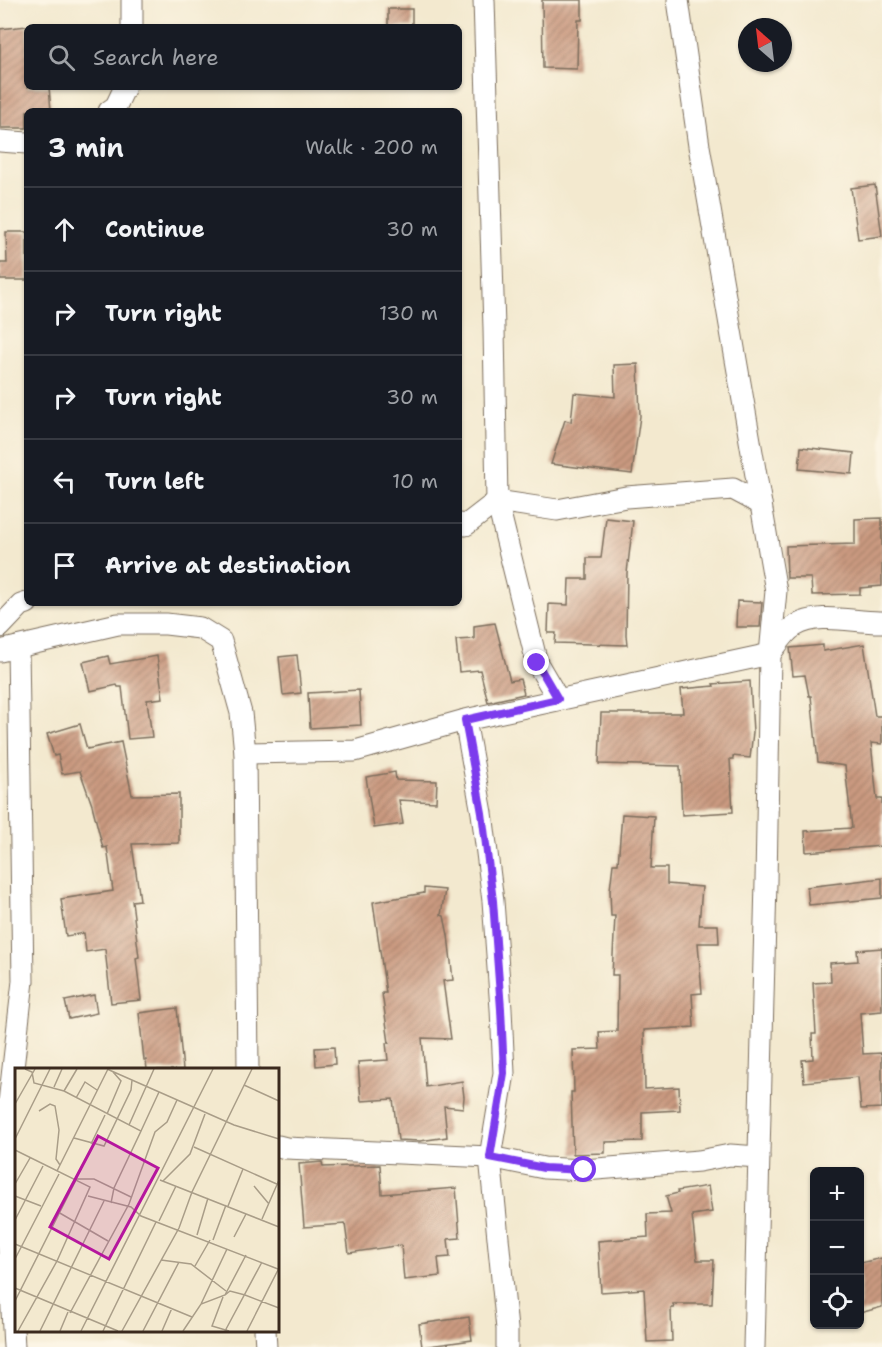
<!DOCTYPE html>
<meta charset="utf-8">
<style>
:root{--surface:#171b24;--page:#242831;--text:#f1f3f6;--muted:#9ea1a6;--line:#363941}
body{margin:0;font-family:"Shantell Sans",sans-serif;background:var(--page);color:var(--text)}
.controls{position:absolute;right:18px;bottom:18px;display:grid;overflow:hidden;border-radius:9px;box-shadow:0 2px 4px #0004}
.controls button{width:54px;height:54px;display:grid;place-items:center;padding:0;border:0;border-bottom:2px solid var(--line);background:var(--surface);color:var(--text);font:30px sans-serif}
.compass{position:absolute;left:738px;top:18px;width:54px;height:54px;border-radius:50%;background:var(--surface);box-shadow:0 2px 4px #0004;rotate:332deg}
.stop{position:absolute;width:18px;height:18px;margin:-14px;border:4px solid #7c3aed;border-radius:50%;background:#fff}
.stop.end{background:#7c3aed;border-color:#fff;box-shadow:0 2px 6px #0008}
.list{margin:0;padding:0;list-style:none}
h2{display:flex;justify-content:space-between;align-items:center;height:78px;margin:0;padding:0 24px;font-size:26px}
h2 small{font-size:20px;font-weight:400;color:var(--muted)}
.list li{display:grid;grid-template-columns:39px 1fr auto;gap:18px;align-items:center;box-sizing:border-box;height:84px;padding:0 24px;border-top:2px solid var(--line)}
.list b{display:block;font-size:22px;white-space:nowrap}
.list em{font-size:20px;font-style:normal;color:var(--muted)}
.icon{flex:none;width:33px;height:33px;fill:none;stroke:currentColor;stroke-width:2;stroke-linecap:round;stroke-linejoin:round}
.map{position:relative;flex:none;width:882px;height:1347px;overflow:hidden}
.search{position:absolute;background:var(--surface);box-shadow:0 2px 4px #0004;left:24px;top:24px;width:438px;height:66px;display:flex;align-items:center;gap:15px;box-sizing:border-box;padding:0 21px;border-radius:9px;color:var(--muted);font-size:22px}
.panel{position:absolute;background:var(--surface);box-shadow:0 2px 4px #0004;left:24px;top:108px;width:438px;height:498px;border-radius:9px}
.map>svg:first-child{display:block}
.building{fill:url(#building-hatch)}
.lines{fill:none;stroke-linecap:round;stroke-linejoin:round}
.minor-casing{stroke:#7b6d5c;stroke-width:23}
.minor{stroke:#fff;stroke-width:21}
.route{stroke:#7c3aed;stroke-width:8}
.inset-road{fill:none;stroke:#a99d88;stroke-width:1.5}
.view{fill:#b5179e;fill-opacity:0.15;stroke:#b5179e;stroke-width:3}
.inset-edge{fill:none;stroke:#3b2a1e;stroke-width:3}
</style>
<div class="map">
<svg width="882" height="1347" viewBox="0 0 882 1347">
<defs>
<pattern id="building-hatch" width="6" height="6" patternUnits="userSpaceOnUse" patternTransform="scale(1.5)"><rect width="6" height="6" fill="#ca9a80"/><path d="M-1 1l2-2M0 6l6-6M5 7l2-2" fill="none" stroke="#a57e68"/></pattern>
</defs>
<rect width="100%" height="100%" fill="#fcf5e5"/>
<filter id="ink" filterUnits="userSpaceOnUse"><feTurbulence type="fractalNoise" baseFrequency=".0167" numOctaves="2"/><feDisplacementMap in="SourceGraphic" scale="12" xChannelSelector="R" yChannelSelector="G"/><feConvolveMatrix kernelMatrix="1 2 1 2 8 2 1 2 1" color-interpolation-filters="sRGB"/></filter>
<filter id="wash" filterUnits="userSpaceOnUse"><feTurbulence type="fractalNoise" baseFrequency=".008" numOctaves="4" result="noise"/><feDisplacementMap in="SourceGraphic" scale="24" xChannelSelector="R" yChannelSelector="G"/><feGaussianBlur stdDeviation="1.35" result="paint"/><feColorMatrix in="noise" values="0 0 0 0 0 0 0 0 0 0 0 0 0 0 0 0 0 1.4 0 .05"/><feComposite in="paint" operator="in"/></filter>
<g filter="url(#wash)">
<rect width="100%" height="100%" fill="#f3e9cf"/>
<g id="blocks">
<g class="building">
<polygon points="542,0 582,0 582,20 578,20 577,69 543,68"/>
<rect x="388" y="9" width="24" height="18"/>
<polygon points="27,26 27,87 49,87 51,111 27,111 27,128 0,128 0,29"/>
<polygon points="875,185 882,236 858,239 851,188"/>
<polygon points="6,232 27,232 27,280 0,280 0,263 7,263"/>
<polygon points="638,364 640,416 632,474 551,464 565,420 571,422 574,393 615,397 614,365"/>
<polygon points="801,447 854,453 852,474 799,469"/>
<polygon points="606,518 633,521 627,573 626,635 627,645 555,643 556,633 548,633 549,604 568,605 569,579 587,579 587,558 601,558"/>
<polygon points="882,518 882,586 860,588 860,594 812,595 811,578 787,578 786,546 855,544 855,519"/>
<polygon points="737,601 762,602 760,627 736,627"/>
<polygon points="495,623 510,681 520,679 524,694 488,702 480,670 459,672 456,640 474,639 474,626"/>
<polygon points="864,644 875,716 882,716 882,744 871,743 877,799 882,799 882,846 806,852 805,831 852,828 845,766 818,762 811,696 809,696 805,675 793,676 790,648 823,645 823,651"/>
<polygon points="297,655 301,693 283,695 279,657"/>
<polygon points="108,656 110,664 157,656 163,698 147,700 152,737 128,739 122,687 118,687 117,685 90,691 83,662"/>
<polygon points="750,681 753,732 750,758 733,756 733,759 730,759 733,812 682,815 680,766 599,764 601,713 683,713 681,689 714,686 713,684"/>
<polygon points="359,690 361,725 310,728 308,693"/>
<polygon points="80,724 87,749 121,742 132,795 179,794 179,843 132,844 140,900 132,901 139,957 136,958 141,1000 111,1003 105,949 86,952 84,933 66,936 61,899 113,891 107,847 103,848 92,805 80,771 62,774 58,755 54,756 47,734"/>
<polygon points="395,772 396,780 437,781 436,802 399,800 403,824 374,828 366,777"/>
<polygon points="622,814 654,816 651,868 667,868 667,884 702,887 699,925 718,925 719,943 698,943 702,993 692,994 694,1027 644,1030 645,1089 679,1087 680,1110 642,1112 642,1141 605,1142 605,1153 573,1154 571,1092 574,1092 573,1050 600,1049 599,1032 617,1031 618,975 612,975 615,916 611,916 610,890 613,864 618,864"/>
<polygon points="882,878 882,898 809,905 807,887"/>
<polygon points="424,888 445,890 441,915 444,916 448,935 453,980 443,981 451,1039 422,1038 426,1087 462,1081 464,1097 463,1108 444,1106 447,1137 420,1141 398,1140 393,1099 361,1101 358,1062 388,1060 386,1043 389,1043 382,993 386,993 373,902 424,893"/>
<polygon points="882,948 882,1011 860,1013 863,1054 882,1053 882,1108 861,1109 858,1077 804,1082 802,1060 813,1059 812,1034 816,1034 813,983 831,982 830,963 858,961 857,950"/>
<polygon points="94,995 97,1013 69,1019 65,1001"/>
<polygon points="177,1008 183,1070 147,1070 146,1060 144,1060 139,1013"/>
<polygon points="334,1047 335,1064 316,1066 315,1048"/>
<polygon points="322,1162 323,1167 380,1165 382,1194 456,1188 460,1238 448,1239 450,1257 438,1258 440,1276 404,1280 401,1245 349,1253 345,1224 304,1227 299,1164"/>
<polygon points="708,1186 712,1212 692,1215 697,1260 714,1260 712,1304 673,1304 674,1308 671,1308 672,1341 647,1342 644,1289 601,1292 598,1241 648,1237 647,1214 671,1213 666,1196 678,1193 677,1191"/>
<polygon points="882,1258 882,1307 860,1313 860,1263"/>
<polygon points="469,1317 472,1340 422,1347 419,1324"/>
</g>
</g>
</g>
<g filter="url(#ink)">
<use href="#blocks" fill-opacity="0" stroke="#7b6d5c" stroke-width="1.5"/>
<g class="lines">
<defs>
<g id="minor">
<polyline points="132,0 132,27"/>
<polyline points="484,0 494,328 497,501 537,663 558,699"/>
<polyline points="678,0 699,146 776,591 770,654 766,882 754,1347"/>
<polyline points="109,111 116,106 125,87"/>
<polyline points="0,141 27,143"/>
<polyline points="459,524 466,525 497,501 557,510 626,497 733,489 761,504"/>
<polyline points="0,627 21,605 27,603"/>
<polyline points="0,651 118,624 166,624 200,628 221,641 241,713 245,753 248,1070"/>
<polyline points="465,720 482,813 493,901 501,1009 504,1073 490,1157 507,1329 507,1347"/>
<path d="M245,753l110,-2 110,-31 305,-66c7,-9 15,-23 25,-28 25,-15 60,-3 87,-4"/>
<polyline points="278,1146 286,1148 490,1157 544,1168 584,1170 699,1161 730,1155 759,1157"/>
<polyline points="265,1330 266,1347"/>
<polyline points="14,1347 5,1181 6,1129 23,981 18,647"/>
</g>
</defs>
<use href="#minor" class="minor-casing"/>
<use href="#minor" class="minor"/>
</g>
</g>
<g class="lines" filter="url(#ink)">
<polyline class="route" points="537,663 558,699 465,720 482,813 493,901 501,1009 504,1073 490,1157 544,1168 584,1170"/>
</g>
<g transform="translate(15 1068)">
<rect width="264" height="264" fill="#f3e9cf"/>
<path class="inset-road" d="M10,1l7,3 2,11 30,8 77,40 -27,57 -3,15M92,1l127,56 45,14M229,17l35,16M39,19l8,-18M49,23l13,-22M61,30l9,-16 12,8M0,36l20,-35M24,43l11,-7 5,2 4,24 -3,29 4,6M92,46l14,-33 -8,-9M114,57l25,-56M126,63l18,-39M59,70l30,8 27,-56 1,-10M0,71l35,-70M76,76l14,-29M179,79l85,38M0,82l75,37 -33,74 -39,70M42,103l51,-102M59,111h20l37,18M145,112l119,47M148,113l27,-27 15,-40M0,116l15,-26M239,118l15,18M0,128l26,10M73,128l43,11 10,9 137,53M213,138l15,-37M43,144l50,29M247,151l17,-39M0,152l28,-54M144,153l17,-35M182,167l11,-37M219,169l12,-23M198,172l13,-35M0,176l177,73M0,191l44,-85M146,192l30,4 35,27M180,198l15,-26M0,220l103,43M210,227l5,-4 15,4 34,13M208,229l-11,29 17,5M0,233l61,-121M186,236l26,-55M55,245l59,-109 26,-72 12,-10 10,-22M25,263l64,-130M45,263l8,-19M66,263l132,-262M88,263l53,-109M107,263l57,-103 13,-36 60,-123M128,263l36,-69M147,263l10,-23M168,263l18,-27 24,-9 21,-40M210,263l37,-69M232,263l32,-63"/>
<path class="view" d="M83,68l60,32 -49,91 -59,-32z"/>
<rect width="264" height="264" class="inset-edge"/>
</g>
</svg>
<div class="controls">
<button>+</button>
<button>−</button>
<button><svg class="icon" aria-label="locate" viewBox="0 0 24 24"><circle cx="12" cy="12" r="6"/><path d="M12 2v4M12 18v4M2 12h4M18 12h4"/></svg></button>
</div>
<svg class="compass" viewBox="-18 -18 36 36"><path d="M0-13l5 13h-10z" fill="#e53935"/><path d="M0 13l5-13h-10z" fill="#9ea1a6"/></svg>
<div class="stop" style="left:584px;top:1170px"></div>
<div class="stop end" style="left:537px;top:663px"></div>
<div class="search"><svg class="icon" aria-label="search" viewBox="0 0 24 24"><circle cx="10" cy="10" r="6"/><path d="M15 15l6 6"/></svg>Search here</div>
<section class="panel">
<h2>3 min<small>Walk · 200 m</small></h2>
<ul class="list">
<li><svg class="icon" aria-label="ahead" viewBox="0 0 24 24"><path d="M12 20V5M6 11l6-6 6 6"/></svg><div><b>Continue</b></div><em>30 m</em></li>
<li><svg class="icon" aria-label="right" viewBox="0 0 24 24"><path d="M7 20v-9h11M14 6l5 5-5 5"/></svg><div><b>Turn right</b></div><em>130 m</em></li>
<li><svg class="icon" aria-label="right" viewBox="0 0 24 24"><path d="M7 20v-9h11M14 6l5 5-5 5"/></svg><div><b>Turn right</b></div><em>30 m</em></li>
<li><svg class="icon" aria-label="left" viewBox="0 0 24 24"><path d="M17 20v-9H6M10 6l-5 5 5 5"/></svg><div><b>Turn left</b></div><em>10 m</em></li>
<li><svg class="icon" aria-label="arrive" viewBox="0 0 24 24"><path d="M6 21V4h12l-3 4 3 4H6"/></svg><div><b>Arrive at destination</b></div></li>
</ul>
</section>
</div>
